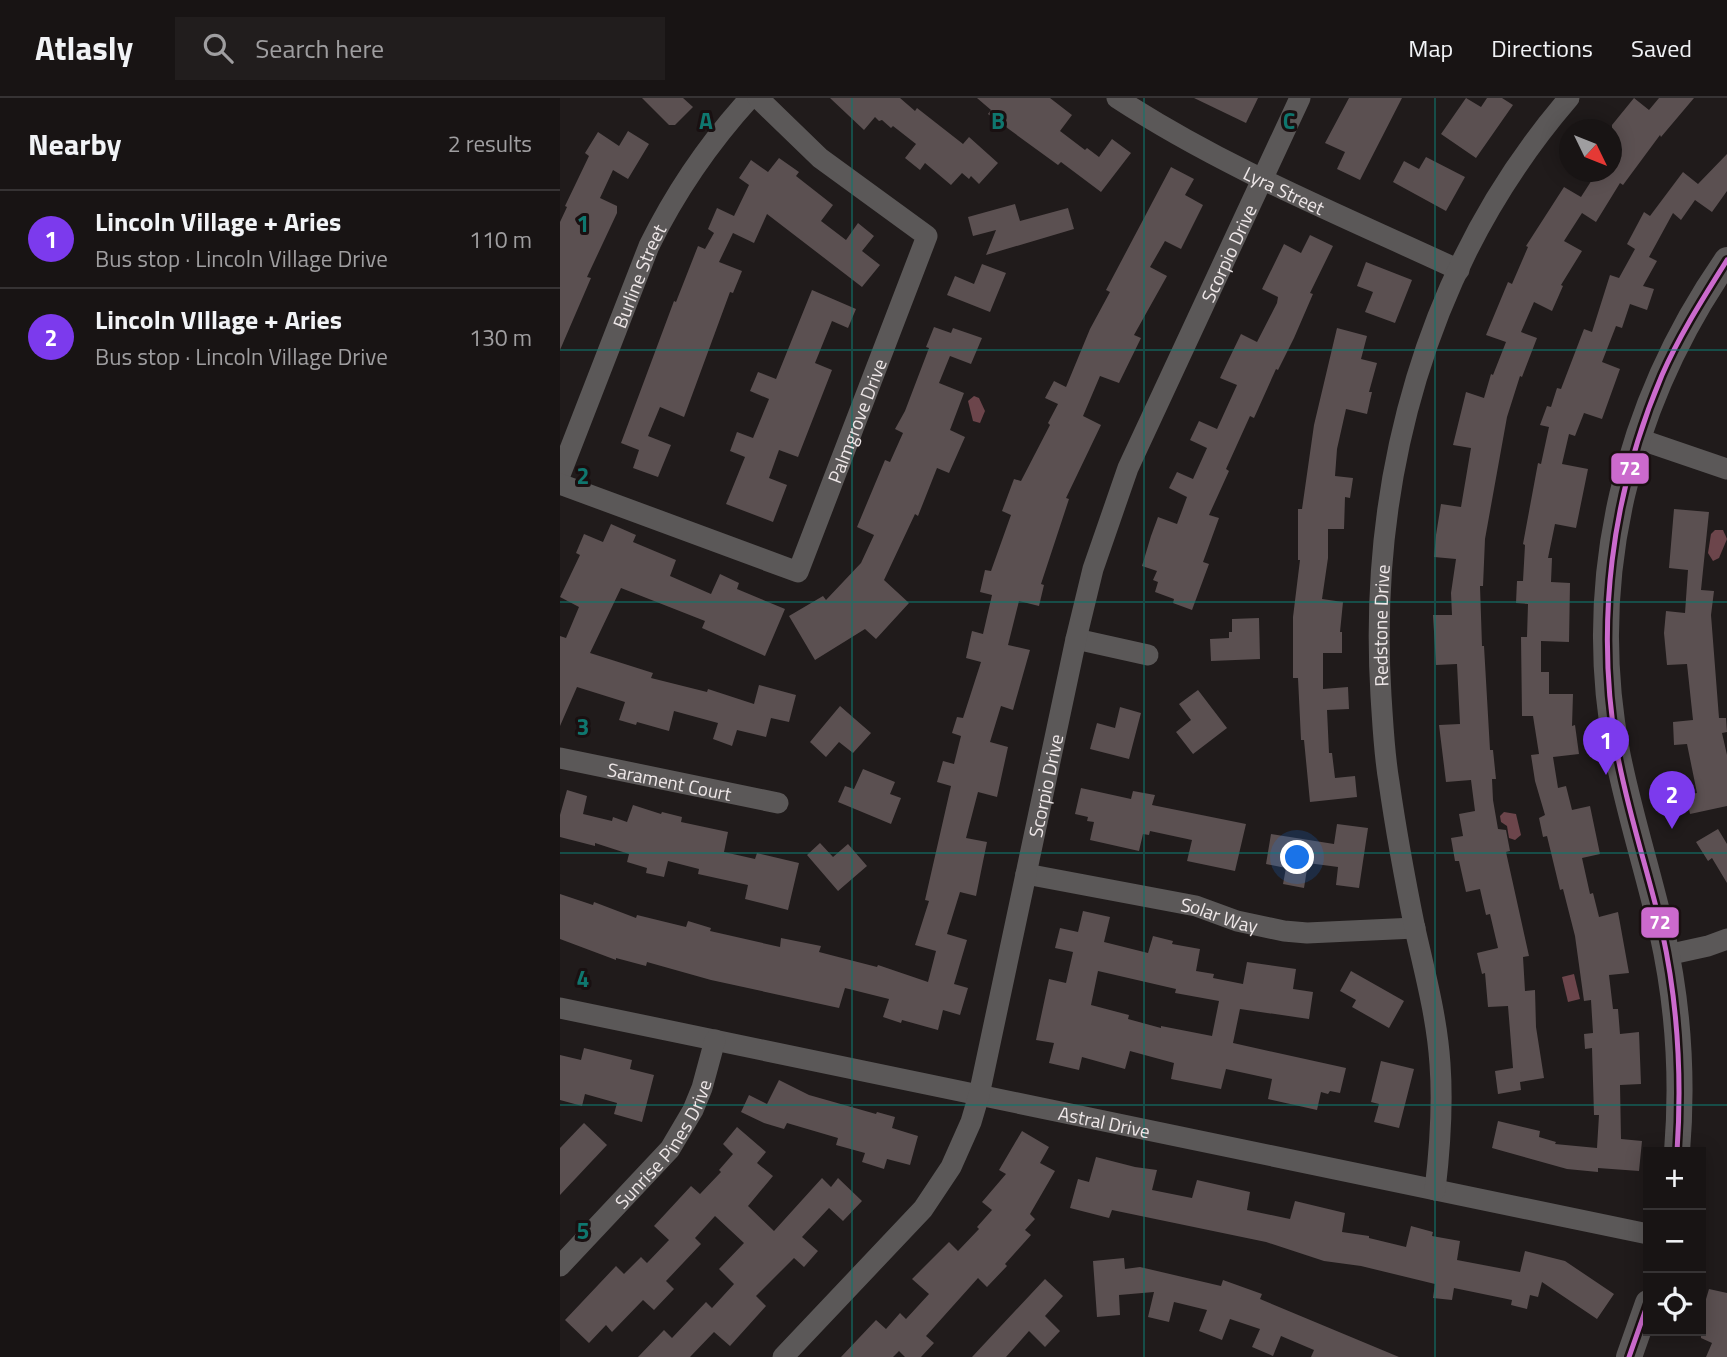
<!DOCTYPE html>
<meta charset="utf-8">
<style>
:root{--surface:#181414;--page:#211d1d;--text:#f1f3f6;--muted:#9f9ea0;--line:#363334;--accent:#7c3aed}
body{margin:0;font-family:"Titillium Web",sans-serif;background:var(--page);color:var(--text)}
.controls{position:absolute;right:21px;bottom:21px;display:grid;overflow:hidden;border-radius:0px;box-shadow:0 4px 18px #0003}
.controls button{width:63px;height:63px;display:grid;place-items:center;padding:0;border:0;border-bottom:2px solid var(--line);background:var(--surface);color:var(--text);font:35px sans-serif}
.compass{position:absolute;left:999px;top:21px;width:63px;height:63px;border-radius:50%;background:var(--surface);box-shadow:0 4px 18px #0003;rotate:133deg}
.you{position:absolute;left:738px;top:760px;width:24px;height:24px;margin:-18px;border:5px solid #fff;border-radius:50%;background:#1a73e8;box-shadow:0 0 0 10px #1a73e833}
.badge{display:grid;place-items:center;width:46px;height:46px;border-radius:50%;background:var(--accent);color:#fff;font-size:23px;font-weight:700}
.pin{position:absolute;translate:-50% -58px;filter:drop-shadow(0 2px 4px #0008)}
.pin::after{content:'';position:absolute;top:37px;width:24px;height:21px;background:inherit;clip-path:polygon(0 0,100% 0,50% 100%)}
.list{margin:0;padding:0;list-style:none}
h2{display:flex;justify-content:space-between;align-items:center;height:91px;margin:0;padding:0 28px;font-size:30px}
h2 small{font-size:23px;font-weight:400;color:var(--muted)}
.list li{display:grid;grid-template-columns:46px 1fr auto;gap:21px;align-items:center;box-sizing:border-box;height:98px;padding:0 28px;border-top:2px solid var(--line)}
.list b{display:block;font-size:26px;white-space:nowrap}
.list p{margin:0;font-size:23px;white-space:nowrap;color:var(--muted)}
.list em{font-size:23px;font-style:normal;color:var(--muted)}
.icon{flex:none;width:38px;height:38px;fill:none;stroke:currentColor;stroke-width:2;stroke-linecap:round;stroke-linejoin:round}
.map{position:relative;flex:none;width:1167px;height:1259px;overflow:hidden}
header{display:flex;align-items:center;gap:42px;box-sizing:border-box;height:98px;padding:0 35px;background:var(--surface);border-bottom:2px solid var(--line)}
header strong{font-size:33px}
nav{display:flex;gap:38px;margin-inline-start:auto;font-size:24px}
.search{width:490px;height:63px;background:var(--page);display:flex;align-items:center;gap:18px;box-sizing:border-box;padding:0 24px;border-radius:0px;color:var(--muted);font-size:26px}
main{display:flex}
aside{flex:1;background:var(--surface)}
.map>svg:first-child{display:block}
.water{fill:#6c454b}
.building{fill:#5b5051;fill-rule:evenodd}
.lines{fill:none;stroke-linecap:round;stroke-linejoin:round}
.minor{stroke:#5b5858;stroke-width:21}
.tertiary{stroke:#5b5858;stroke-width:26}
.bus-1-casing{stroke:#191011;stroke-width:10}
.bus-1{stroke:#cb6acd;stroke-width:5}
.grid{fill:none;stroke:#0f766e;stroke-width:2;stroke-opacity:0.55}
.labels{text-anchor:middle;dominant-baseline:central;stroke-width:6;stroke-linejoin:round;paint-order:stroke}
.street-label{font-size:19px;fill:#eee7e8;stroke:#191011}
.grid-label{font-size:23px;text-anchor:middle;font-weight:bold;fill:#0f766e;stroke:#191011;stroke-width:6;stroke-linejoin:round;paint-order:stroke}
.line-badge{stroke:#191011;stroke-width:2.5}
.badge-label{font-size:19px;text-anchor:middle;font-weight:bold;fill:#fff}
</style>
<header>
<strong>Atlasly</strong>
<div class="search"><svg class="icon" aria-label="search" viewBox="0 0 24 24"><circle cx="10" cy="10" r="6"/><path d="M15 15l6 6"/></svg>Search here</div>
<nav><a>Map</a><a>Directions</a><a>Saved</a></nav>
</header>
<main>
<aside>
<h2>Nearby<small>2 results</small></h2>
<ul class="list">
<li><span class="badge">1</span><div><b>Lincoln Village + Aries</b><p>Bus stop · Lincoln Village Drive</p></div><em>110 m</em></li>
<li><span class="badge">2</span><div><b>Lincoln VIllage + Aries</b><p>Bus stop · Lincoln Village Drive</p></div><em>130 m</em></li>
</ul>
</aside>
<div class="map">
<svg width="1167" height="1259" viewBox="0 0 1167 1259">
<rect width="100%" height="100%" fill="#201b1b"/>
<g class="water">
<polygon points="414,298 419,300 425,313 420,325 413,323 408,303"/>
<polygon points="1155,432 1163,432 1167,441 1159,460 1153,463 1148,455 1151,436"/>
<polygon points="944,714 956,716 961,737 955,742 949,740 947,728 941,724 940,718"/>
<polygon points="1014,876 1020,901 1008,904 1002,879"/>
</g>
<g class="building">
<polygon points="82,0 123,0 133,9 115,27 109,27"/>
<polygon points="270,0 340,0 355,13 357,10 403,46 409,39 438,65 419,86 411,78 409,81 402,75 391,87 365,65 360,72 345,60 356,46 333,28 331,30 322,22 319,23 315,19 304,32"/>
<polygon points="417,0 490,0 512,17 500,33 525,52 527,50 539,59 552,41 571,55 541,94 501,64 498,67 428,16 431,12"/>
<polygon points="634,0 698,0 686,25"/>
<polygon points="789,0 842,0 800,82 777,71 785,54 765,45"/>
<polygon points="906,0 921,9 927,0 942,0 953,7 916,60 881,36"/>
<polygon points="1074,0 1089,12 1099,0 1134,0 1101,39 1100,37 1063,87 1060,85 1036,124 1022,115 1004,143 1022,153 1001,187 1003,188 992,213 974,204 961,234 977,240 962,279 960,278 947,319 925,441 923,488 920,488 922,548 924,548 930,652 933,652 936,681 932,681 933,702 938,731 946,732 950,753 946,754 969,858 963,859 965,893 975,892 976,929 984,980 960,984 961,992 938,996 935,973 953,970 948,908 928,909 925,875 922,876 917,855 938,850 930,816 926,817 920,791 906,794 899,763 895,763 891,740 903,738 899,716 915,713 911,682 886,684 879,627 900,626 897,566 876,567 873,517 892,517 891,495 896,461 874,459 876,437 881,406 901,409 911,350 893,347 906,294 924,300 931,276 933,277 946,244 926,237 948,184 952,186 968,149 966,148 1004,89 1021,99 1037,74 1052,74 1052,27"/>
<polygon points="68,33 89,46 68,81 53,72 40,100 57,108 57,115 27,179 31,180 0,252 0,124 7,109 5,108 29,58 25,55 38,34 59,48"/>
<polygon points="1167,56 1167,93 1152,114 1135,102 1121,122 1113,115 1089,159 1097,163 1083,188 1094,191 1087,212 1070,206 1062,230 1056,228 1042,264 1060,271 1042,321 1024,315 1015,338 1009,336 1002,366 1028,371 1016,430 995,426 988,460 992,460 991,484 1010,485 1009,544 981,543 981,574 989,574 989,596 1013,596 1012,628 1015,627 1019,656 993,659 998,690 1006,688 1012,712 1030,708 1040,756 1022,760 1030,796 1033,795 1039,819 1058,814 1069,875 1049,877 1053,911 1058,911 1060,936 1079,934 1081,986 1060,987 1061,1041 1082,1043 1079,1073 1038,1070 1038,1074 1007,1071 932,1050 938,1023 980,1033 979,1039 996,1044 995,1046 1037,1050 1039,1017 1034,1017 1032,950 1025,951 1024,936 1033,935 1031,902 1024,903 1015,838 1003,791 1000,792 987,738 983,739 979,720 985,717 975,683 971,657 979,656 973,618 962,618 961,539 967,539 968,506 956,505 957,483 963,483 965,447 963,446 978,365 981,366 989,329 980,327 987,308 991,309 997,290 1001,291 1024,231 1032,234 1050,177 1059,180 1075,151 1067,146 1084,114 1090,118 1123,74 1138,86"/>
<polygon points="866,59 905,79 886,113 833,84 844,63 859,71"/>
<polygon points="219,60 239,74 236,78 273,107 261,123 286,142 298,125 314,138 302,153 320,167 302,189 207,116 194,145 173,135 159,164 182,173 173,195 170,194 124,319 100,309 88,338 111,347 98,379 73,370 79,352 61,345 114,203 116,204 138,148 145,151 154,135 148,131 157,110 174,118 189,87 179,80 191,62 208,74"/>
<polygon points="611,69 634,81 625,97 643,107 621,151 605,143 590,169 607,178 574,237 581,240 559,285 540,278 523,318 541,327 506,400 509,401 481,486 484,487 479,508 459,503 448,547 470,552 453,612 441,608 430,644 448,649 437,699 418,694 406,740 427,744 416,798 400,794 387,836 407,842 394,886 408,890 400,917 383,912 378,932 342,922 341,925 323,919 329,901 285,890 279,910 151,882 87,864 86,868 56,860 56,862 0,841 0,796 33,807 34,804 76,820 77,817 126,829 128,823 151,830 150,833 220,849 221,840 261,848 259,854 317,869 318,867 368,884 376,853 355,847 369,803 365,802 391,688 377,684 383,663 394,666 401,638 392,635 397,619 403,620 421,564 406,560 412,533 423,536 432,497 420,494 425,472 431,473 451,417 442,413 454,381 461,383 490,327 488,325 498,306 485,300 494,283 506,289 530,231 550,194 546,192"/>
<polygon points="455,106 460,123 508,110 514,131 426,157 436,132 413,138 408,119"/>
<polygon points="750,137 773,148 750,195 753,196 734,240 718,272 716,271 694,320 690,318 666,371 669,373 649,417 659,420 643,464 649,466 632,512 613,505 614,501 595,494 598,484 593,482 597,473 582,468 591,438 598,419 617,426 627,399 609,390 617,374 633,381 647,350 630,342 639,323 657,331 677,287 660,280 668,263 681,236 697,244 717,205 718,199 702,191 724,146 741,155"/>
<polygon points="806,164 852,182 835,225 805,214 813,194 797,188"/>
<polygon points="422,166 446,175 430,214 387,197 395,178 414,186"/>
<polygon points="252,192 296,211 288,230 272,223 255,265 272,272 238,359 219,352 209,380 227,387 213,424 166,406 185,359 170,353 177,334 193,340 209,301 190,293 198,274 216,281"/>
<polygon points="374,229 391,235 393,230 422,240 411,266 390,258 379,285 404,295 390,332 405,339 389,375 377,370 358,418 355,416 324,482 349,505 316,541 305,531 255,562 229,518 263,498 266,502 301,465 314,437 297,429 325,362 330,364 343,335 335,331 345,313 369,250 366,249"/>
<polygon points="777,230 807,238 801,261 817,265 809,294 812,294 807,316 786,311 777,351 775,378 793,380 790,400 785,399 784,431 768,431 768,460 762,501 783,504 780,534 782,534 782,555 763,555 763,591 788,589 789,611 767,612 769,655 772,655 775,680 795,678 797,699 750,704 744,642 741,642 738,580 733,580 733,519 740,462 738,462 738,411 742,411 754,327"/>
<polygon points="1114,411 1149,414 1141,492 1154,493 1151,517 1159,620 1166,620 1167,634 1162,635 1167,657 1167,708 1130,716 1126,697 1137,695 1127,646 1114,647 1113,624 1133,622 1127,566 1107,567 1104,535 1106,513 1125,515 1128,472 1109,470"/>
<polygon points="51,426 76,437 73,444 116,462 110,478 151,496 160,476 179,485 177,491 225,511 205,558 142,530 145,523 61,490 30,555 93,575 91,580 147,594 148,591 194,606 199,587 236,597 229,624 211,620 206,639 177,632 172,648 153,641 158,625 114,613 109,633 77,624 76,627 59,622 65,604 17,589 0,628 0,538 6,540 19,509 0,499 20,457 16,455 24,436 43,444"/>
<polygon points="699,520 700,561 651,563 650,541 669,540 669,534 672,534 672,521"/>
<polygon points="638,592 667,630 633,656 616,634 631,622 619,606"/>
<polygon points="280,608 311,635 293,655 279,644 266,659 250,644"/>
<polygon points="560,609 581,615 569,661 530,651 537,625 555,630"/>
<polygon points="303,671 335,684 330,696 341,700 331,726 278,704 285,688 294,691"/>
<polygon points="521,690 571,701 573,693 595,697 592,707 686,726 675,773 627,763 632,742 590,733 589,737 583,736 579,753 530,742 534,724 527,723 528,719 515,716"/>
<polygon points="7,692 27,698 23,716 52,723 53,719 67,724 73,707 101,716 102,714 122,719 121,724 168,734 164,754 195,761 197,755 239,765 228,812 185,801 188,787 138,776 139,771 108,763 104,779 86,775 87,770 67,764 69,756 35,745 35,748 0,739 0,717"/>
<polygon points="777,726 808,730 799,790 776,787 778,769 748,765 744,790 723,786 726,770 706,766 711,736 774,746"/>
<polygon points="1158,731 1167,746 1167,785 1152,760 1148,763 1136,744"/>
<polygon points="260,745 273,759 288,746 307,768 278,793 247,757"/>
<path d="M523,813l27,6 -6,25 44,11 5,-17 20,5 -1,3 28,5 -4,22 18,3 -1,4 30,6 4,-22 49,7 -3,20 20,3 -4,27 -69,-10 -7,34 113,25 -6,25 -10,-2 -2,3 -7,-2 -4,18 -49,-11 4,-20 -46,-10 -5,20 -50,-10 3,-16 -44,-12 -5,18 -43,-12 -3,13 -30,-7 5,-20 -18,-3 13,-61 17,4 7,-31 -18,-4 5,-20 18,4zM538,873l78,18 -1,4 44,8 -7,35 -51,-10v2l-33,-9 1,-4 -38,-10z"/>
<polygon points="791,873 844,903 829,930 792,909 796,902 780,893"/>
<polygon points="24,950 72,962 70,971 94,977 82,1024 54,1016 57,1005 25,996 22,1008 0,1002 0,957 21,962"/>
<polygon points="821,963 854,971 839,1030 814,1024 819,1006 811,1004"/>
<polygon points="219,982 249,997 316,1016 317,1014 335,1019 332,1030 358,1038 350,1067 327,1061 324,1071 302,1064 305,1055 276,1047 278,1040 227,1025 224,1031 204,1025 181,1014 189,997 207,1006"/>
<polygon points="24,1025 47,1047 0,1097 0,1050"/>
<polygon points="177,1029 206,1054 197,1065 213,1078 188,1108 214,1133 262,1080 271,1089 278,1080 302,1103 283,1123 269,1110 242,1139 258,1153 244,1169 234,1160 196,1198 206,1208 170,1248 154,1234 130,1259 78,1259 104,1232 112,1240 146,1204 152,1210 174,1186 159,1171 184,1145 155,1118 135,1140 141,1146 106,1183 114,1191 94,1212 83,1202 52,1234 46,1227 29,1245 5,1222 56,1168 64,1176 81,1159 87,1165 109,1142 94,1128 131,1088 140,1096 161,1074 159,1072 173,1056 163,1046"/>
<polygon points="462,1033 489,1049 480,1065 495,1073 470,1116 475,1121 465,1132 471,1137 445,1166 447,1168 427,1189 418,1180 366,1238 374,1245 361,1259 345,1259 339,1253 333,1259 281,1259 316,1222 326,1231 340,1215 346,1221 369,1196 352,1181 389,1144 398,1153 419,1131 417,1129 432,1112 422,1104 446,1076 439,1072"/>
<polygon points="536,1059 575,1069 597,1072 592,1092 632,1100 637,1082 690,1094 687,1112 730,1121 735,1103 785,1115 782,1134 809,1138 809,1140 846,1149 851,1128 873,1134 872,1138 900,1143 897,1162 960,1174 965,1153 1005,1163 1054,1196 1037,1221 982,1184 978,1199 970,1197 967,1211 951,1207 952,1202 894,1190 892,1202 873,1200 875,1186 801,1168 764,1163 706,1144 552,1112 549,1120 510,1110 518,1081 529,1084"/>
<polygon points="564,1160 565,1171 580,1169 661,1188 663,1182 702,1196 700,1201 839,1259 751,1259 754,1252 721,1238 713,1258 692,1249 700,1231 670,1221 662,1242 639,1233 647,1212 614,1204 609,1224 588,1219 594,1194 559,1197 560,1217 537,1219 533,1163"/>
<polygon points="485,1181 503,1198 485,1218 500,1233 485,1249 469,1233 446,1259 412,1259"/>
<polygon points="1149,1191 1167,1195 1167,1259 1146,1259 1152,1245 1141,1240 1141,1218"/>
</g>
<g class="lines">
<g class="minor">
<path id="s1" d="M557,0c107,70 226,118 342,172"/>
<polyline points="1076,340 1167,371"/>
<path id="s2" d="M0,377l89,-229c27,-55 60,-103 101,-148"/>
<path id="s3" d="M0,386l238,88 129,-336 -107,-78 -62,-60"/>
<polyline points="516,541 588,557"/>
<path id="s4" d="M0,660l218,45"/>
<path id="s5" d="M466,776l170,32 41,15 47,10 23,2 108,-5"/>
<polyline points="1107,857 1148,848 1167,841"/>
<path id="s6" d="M0,910l1088,226"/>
<path id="s7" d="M875,1092c5,-42 8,-84 5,-126 -3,-46 -15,-91 -25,-135 -10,-49 -19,-98 -26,-147 -5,-29 -6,-57 -8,-86 -13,-216 45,-432 188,-598"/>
<path id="s8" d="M0,1168l110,-117 23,-39 9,-22 13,-48"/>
<path id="s9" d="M223,1259l140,-148 28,-42 20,-45 8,-27 97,-456 17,-70 35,-101 172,-370"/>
</g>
<g class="tertiary">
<path d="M1117,1054c6,-73 1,-149 -15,-220 -14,-61 -33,-119 -45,-180 -33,-173 10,-348 110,-492"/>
<polyline points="1069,1259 1088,1205"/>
</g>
<defs>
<g id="bus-1">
<path d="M1117,1054c5,-74 1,-148 -15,-221 -14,-60 -34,-118 -45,-179 -22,-128 -6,-257 45,-377 18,-41 42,-78 65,-115"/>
<polyline points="1069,1259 1088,1205"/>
</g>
</defs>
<use href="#bus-1" class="bus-1-casing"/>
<use href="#bus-1" class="bus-1"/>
</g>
<path class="grid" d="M292,0v1259M584,0v1259M875,0v1259M0,252h1167M0,504h1167M0,755h1167M0,1007h1167"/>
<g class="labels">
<g class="street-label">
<text stroke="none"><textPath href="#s1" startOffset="191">Lyra Street</textPath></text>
<text stroke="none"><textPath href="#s9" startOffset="1214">Scorpio Drive</textPath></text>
<text stroke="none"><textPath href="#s2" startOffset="214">Burline Street</textPath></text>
<text stroke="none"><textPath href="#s3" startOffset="416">Palmgrove Drive</textPath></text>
<text stroke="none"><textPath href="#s7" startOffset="570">Redstone Drive</textPath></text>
<text stroke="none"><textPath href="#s4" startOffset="112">Sarament Court</textPath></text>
<text stroke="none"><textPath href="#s9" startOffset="648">Scorpio Drive</textPath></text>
<text stroke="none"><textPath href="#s5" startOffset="198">Solar Way</textPath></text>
<text stroke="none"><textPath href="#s6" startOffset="556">Astral Drive</textPath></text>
<text stroke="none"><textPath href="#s8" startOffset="161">Sunrise Pines Drive</textPath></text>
</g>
</g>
<g class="grid-label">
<text x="146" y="31">A</text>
<text x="438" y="31">B</text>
<text x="729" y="31">C</text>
<text x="23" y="134">1</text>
<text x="23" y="386">2</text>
<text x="23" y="637">3</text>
<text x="23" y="889">4</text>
<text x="23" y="1141">5</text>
</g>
<g class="line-badge">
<rect x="1050" y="354" width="40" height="33" rx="7" fill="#cb6acd"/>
<rect x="1080" y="808" width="40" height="33" rx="7" fill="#cb6acd"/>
</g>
<g class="badge-label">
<text x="1070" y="377">72</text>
<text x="1100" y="831">72</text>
</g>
</svg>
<div class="controls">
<button>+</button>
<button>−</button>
<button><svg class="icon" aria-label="locate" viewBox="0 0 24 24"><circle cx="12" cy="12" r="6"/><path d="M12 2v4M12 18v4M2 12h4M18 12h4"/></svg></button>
</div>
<svg class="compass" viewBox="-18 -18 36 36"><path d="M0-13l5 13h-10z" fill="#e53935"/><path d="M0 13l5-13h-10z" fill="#9f9ea0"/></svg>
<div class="you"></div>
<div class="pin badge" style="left:1046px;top:677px">1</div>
<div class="pin badge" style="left:1112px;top:731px">2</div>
</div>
</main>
